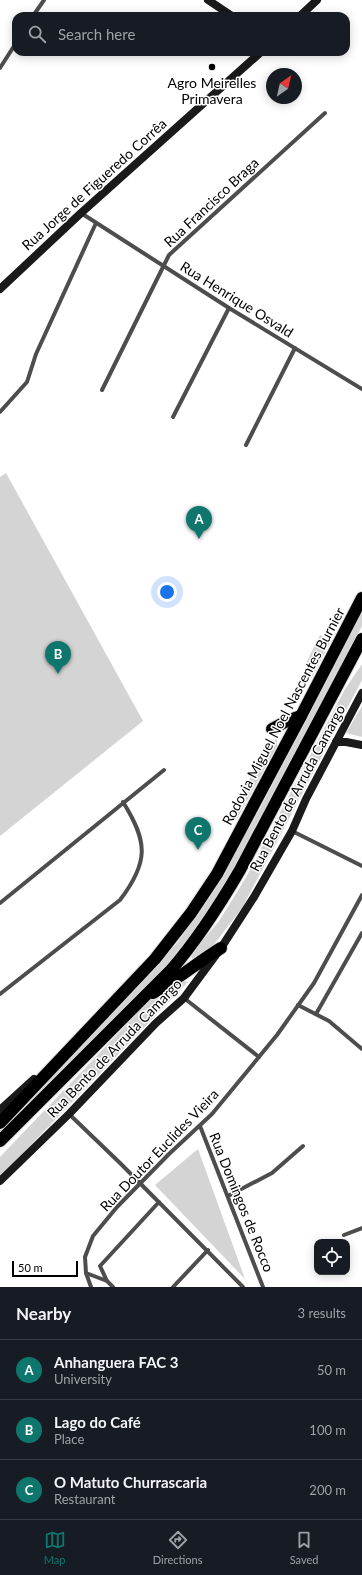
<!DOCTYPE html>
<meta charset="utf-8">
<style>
:root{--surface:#171b24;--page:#20242c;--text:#f1f3f6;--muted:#9ea1a6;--line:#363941;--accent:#0f766e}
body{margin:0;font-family:Lato,sans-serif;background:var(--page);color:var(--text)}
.controls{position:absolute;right:12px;bottom:12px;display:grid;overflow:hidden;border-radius:8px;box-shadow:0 2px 10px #0003}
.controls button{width:36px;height:36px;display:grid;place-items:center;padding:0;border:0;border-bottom:1px solid var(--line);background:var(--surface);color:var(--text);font:20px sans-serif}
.compass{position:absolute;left:266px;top:68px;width:36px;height:36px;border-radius:50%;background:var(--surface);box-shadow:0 2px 10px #0003;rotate:34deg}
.scale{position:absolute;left:12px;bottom:10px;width:66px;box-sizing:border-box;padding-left:4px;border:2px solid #000;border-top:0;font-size:11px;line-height:14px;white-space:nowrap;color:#000;-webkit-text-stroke:3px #fff;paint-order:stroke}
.you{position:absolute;left:167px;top:592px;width:14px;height:14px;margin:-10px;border:3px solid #fff;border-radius:50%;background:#1a73e8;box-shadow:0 0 0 6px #1a73e833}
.badge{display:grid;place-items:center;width:26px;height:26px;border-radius:50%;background:var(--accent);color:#fff;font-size:13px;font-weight:700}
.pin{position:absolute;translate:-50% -33px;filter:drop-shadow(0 1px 2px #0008)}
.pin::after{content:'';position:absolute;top:21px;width:14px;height:12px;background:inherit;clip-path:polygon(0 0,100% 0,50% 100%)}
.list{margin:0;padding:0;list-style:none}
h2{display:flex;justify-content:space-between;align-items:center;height:52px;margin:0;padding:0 16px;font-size:17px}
h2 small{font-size:13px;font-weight:400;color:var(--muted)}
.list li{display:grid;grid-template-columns:26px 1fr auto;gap:12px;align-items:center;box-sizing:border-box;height:60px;padding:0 16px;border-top:1px solid var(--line)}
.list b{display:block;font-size:15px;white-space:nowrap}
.list p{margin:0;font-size:13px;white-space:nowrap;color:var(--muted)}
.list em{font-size:13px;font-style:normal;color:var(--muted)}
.icon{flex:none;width:22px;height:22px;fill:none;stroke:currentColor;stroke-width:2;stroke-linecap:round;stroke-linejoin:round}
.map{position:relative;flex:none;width:362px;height:1287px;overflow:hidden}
.search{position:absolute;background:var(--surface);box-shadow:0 2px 10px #0003;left:12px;right:12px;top:12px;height:44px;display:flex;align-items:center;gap:10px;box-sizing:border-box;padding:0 14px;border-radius:12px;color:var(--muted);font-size:15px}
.sheet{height:232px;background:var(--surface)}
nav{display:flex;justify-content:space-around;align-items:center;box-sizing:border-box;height:56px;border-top:1px solid var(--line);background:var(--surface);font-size:11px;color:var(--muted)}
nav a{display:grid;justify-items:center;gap:2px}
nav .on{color:var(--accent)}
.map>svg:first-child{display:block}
.green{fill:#d4d4d4}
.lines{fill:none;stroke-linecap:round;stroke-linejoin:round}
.highway-casing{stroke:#dbdbdb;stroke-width:14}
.street{stroke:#4d4d4d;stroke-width:4}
.secondary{stroke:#1a1a1a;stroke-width:8}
.highway{stroke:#000;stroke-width:12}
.poi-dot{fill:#000;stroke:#fff;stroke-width:1.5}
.labels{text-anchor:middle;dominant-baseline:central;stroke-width:3;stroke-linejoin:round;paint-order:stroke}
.poi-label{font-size:14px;fill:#000;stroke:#fff}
.street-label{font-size:14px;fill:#000;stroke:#fff}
</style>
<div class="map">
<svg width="362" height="1287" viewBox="0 0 362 1287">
<rect width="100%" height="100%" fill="#fff"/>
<g class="green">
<polygon points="6,473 143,721 0,836 0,477"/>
<polygon points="362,605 362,626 265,811 228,879 205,916 186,942 160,973 0,1135 0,1128 120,1004 177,943 204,905 257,814 309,715"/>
<polygon points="320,635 331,641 311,679 306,663"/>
<polygon points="362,664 362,680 242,908 212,947 192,961 191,954 219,921 245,879 345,689"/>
<polygon points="362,706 362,737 346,733"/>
<path d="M277,738v8l-40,73 -2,-3c11,-27 20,-59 42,-78z"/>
<polygon points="184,981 188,982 25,1151 0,1175 0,1157 149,1001 167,989"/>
<polygon points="198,1149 245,1279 155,1185"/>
</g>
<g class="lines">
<defs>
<g id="highway">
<polyline points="272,729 287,721 301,716"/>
<path d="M153,993c24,-13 45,-31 68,-45"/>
<polyline points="0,1123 155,959 191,913 217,874 301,716 362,598"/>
<path d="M0,1141l171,-171c27,-31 48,-64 69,-100l122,-231"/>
</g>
</defs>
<use href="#highway" class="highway-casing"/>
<g class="street">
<polyline points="33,16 44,0"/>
<polyline points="0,68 16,43"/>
<polyline points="81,213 229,308 362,389"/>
<polyline points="102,390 169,255 325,113"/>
<polyline points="0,412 27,382 36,354 96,223"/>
<polyline points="173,417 229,308"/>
<polyline points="246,445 295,348"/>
<polyline points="292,831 362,866"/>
<polyline points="0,903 164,770"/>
<path d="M0,994l120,-94c29,-38 28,-58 3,-98"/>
<polyline points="184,998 259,1057"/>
<polyline points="298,1005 329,1021 362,1049"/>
<polyline points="316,1014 362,933"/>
<polyline points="69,1114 120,1163 243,1287"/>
<polyline points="200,1126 263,1287"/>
<polyline points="228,1196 272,1173 303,1146"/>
<polyline points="344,1235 362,1228"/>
<polyline points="86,1273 107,1281"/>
<polyline points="91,1287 86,1273 85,1257 93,1236 117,1207 169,1154 212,1114 277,1035 314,983 362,895"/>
<polyline points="113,1287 107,1281 100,1266 159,1202"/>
<polyline points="173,1287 208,1250"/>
</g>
<g class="secondary">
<polyline points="208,0 232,16"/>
<polyline points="300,16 317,0"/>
<polyline points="0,289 81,213 261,52"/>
<polyline points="336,742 346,742 362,745"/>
<polyline points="0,1110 34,1079"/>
<polyline points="0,1181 69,1114 156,1023 184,998 221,948 254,897 292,831 306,799 362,693"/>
</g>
<use href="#highway" class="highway"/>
</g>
<circle class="poi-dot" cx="212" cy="67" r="4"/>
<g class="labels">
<g class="poi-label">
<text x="212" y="82">Agro Meirelles<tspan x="212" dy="16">Primavera</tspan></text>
</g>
<g class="street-label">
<text transform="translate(94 184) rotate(-42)">Rua Jorge de Figueredo Corrêa</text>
<text transform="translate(211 202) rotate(-43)">Rua Francisco Braga</text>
<text transform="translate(237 299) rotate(32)">Rua Henrique Osvald</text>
<text transform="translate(283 716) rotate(-62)">Rodovia Miguel Noel Nascentes Burnier</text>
<text transform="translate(297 788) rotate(-62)">Rua Bento de Arruda Camargo</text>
<text transform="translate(114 1048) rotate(-46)">Rua Bento de Arruda Camargo</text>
<text transform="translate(159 1150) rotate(-46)">Rua Doutor Euclides Vieira</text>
<text transform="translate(242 1202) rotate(68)">Rua Domingos de Rocco</text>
</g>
</g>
</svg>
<div class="controls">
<button><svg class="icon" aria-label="locate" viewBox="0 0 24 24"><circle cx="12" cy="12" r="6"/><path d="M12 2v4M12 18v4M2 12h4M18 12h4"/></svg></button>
</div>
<svg class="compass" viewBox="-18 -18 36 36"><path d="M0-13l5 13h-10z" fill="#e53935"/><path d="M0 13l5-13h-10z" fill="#9ea1a6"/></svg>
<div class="scale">50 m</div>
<div class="you"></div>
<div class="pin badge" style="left:199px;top:539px">A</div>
<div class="pin badge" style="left:58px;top:674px">B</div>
<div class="pin badge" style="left:198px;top:850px">C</div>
<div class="search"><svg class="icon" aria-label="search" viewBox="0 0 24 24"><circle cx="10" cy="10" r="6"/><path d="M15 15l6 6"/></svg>Search here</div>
</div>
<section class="sheet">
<h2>Nearby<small>3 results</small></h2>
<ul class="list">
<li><span class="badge">A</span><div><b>Anhanguera FAC 3</b><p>University</p></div><em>50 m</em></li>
<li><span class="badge">B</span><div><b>Lago do Café</b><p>Place</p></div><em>100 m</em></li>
<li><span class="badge">C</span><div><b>O Matuto Churrascaria</b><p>Restaurant</p></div><em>200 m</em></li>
</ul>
</section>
<nav>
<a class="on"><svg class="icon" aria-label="map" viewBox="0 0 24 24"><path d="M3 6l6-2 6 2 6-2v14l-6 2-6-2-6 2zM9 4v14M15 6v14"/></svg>Map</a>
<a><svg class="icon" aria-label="directions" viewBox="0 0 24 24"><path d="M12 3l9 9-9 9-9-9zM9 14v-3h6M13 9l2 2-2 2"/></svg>Directions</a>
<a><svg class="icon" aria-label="saved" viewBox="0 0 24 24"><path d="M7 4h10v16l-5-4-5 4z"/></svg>Saved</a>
</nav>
